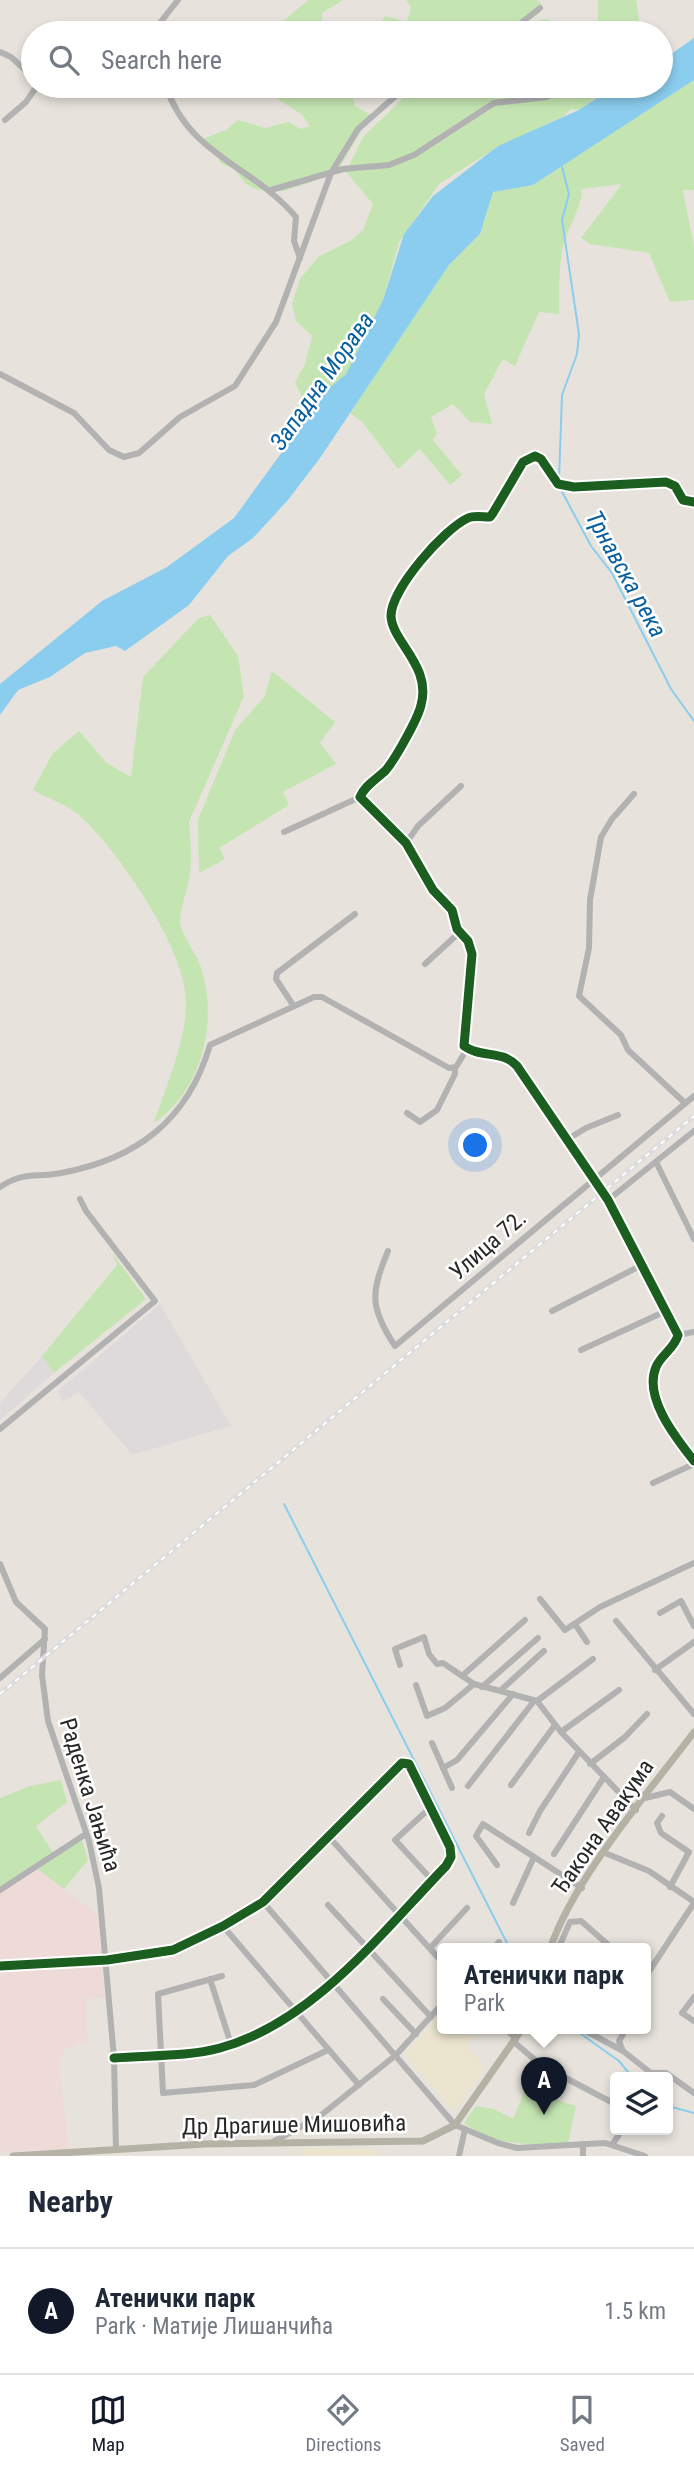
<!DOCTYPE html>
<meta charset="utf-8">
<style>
:root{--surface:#fff;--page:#f2f2f3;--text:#1f2937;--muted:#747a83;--line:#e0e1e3;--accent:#111827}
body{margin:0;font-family:"Roboto Condensed",sans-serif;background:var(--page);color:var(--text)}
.controls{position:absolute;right:21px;bottom:21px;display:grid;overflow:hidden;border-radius:7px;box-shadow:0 4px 10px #0003}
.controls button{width:63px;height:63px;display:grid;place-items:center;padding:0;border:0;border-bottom:2px solid var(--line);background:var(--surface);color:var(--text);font:35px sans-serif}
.you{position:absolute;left:476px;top:1146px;width:24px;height:24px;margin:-18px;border:5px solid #fff;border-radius:50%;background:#1a73e8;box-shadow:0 0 0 10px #1a73e833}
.badge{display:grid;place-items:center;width:46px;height:46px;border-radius:50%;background:var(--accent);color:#fff;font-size:23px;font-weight:700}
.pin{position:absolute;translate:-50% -58px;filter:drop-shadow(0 2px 4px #0008)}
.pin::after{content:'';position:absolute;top:37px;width:24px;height:21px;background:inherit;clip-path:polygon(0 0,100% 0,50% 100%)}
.popup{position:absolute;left:437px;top:1943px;width:214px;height:91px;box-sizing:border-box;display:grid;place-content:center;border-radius:7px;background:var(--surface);filter:drop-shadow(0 2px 5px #0005);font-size:23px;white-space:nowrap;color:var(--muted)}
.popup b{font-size:26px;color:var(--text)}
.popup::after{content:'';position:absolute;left:50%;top:100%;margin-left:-14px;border:14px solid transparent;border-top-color:var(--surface)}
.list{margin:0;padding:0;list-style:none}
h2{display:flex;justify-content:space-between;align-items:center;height:91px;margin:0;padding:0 28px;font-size:30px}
h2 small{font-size:23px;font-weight:400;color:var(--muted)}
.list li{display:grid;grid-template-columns:46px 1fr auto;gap:21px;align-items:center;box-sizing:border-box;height:126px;padding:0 28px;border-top:2px solid var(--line)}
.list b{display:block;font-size:26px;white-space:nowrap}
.list p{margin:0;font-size:23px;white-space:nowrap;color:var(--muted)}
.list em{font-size:23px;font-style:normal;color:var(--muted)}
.icon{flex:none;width:38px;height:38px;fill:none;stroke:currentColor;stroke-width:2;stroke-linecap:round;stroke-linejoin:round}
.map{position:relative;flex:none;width:694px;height:2156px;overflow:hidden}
.search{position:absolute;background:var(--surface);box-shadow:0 4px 10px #0003;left:21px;right:21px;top:21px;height:77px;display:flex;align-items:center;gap:18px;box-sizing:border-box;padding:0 24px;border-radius:38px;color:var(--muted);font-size:26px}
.sheet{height:217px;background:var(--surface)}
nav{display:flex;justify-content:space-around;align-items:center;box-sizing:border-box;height:98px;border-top:2px solid var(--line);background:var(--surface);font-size:19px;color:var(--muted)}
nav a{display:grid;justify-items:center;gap:4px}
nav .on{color:var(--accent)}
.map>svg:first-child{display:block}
.industrial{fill:#dedadc}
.education{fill:#ebe4cf}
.medical{fill:#eedbd8}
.green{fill:#c4e5b2}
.water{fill:#8bcdee}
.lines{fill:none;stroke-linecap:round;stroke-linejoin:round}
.stream{stroke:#8bcdee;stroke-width:2}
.minor{stroke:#b2b2b2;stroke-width:6}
.major{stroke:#b4b2a5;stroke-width:7}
.rail-casing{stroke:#dcdbde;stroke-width:4.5}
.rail{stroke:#fff;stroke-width:2;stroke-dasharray:5;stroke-linecap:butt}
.cycleway-casing{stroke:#fff;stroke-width:13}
.cycleway{stroke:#1b5e20;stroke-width:9}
.labels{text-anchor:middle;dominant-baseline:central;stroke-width:5;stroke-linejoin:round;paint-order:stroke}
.street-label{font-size:23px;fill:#282828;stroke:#fff}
.water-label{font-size:24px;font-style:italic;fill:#055e9e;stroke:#fff}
</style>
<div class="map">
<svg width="694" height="2156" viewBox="0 0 694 2156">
<rect width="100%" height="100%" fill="#e7e3dc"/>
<g class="industrial">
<polygon points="160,1304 231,1426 132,1455 79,1392 63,1402 57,1392"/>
<polygon points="42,1356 54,1373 0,1420 0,1403"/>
</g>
<g class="education">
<polygon points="442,2012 442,2029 476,2029 467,2048 487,2067 454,2112 406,2056 406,2052"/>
<polygon points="301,2148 379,2149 377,2156 302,2156"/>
</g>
<polygon class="medical" points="36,1868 97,1914 105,1998 85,1999 88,2044 78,2043 64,2051 59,2066 69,2149 0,2152 0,1892"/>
<g class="green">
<polygon points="308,0 343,0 322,13 322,22 331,29 329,33 270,33"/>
<polygon points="406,0 537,0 542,5 540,13 509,33 376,33 385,16 407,22 411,8"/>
<polygon points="598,0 636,0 641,33 595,33 598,29"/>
<polygon points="547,19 572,31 573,33 527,33 541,20"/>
<path d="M694,80v110h-11l11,57v53l-24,2 -21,-49 -59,-9 -9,-6 41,-54 -40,5c-1,21 -14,37 -19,58 -5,21 -3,46 -4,67l-20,-2 -24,54 -12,-7 -19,35 8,30 -22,-2 -17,-18 -22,13 6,16 -4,7 29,35 -12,10 -30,-36 -22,20 -35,-46 -13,-10 99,-148 31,-31 13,-42 40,-7z"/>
<polygon points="271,86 377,86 368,95 353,97 355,106 371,115 338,170 306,184 283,191 258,190 246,184 234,169 220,163 217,155 200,140 226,130 238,120 265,128 288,122 301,129 310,126 302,115 271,94"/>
<polygon points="610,86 580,110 571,109 563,117 499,146 439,184 399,242 383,300 346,374 328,389 304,420 295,417 296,407 303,400 295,382 305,364 312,336 296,321 292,304 300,279 318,257 352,240 363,230 373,204 346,172 363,137 416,86"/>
<path d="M210,615l28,41 6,40 -55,126c2,20 3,39 0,58 -3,14 -9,29 -9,42 1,12 19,35 22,49 16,54 -1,120 -48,152 12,-38 31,-78 32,-119 2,-52 -68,-154 -106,-188 -13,-11 -33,-18 -47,-26l20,-37 26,-22 28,32 24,14 12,-100 56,-59z"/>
<polygon points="272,671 335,722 320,743 336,764 283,792 289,805 219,848 225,859 199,873 198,820 235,730 265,696"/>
<polygon points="112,1253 146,1299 54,1373 42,1356 117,1265"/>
<polygon points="61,1780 67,1802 36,1826 54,1854 80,1834 88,1860 64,1889 36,1868 0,1892 0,1798 30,1786"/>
<path d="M525,2090l51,16 -8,37c-39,2 -71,4 -104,-20l12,-17 18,3 19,10z"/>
</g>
<polygon class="water" points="694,38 694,80 533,185 493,192 480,234 449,265 320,458 288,500 253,538 228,556 189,605 125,651 116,646 85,653 50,677 18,690 0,715 0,684 102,601 167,567 234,518 328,389 346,374 383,300 404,234 433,196 498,146 579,110 615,86 661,86 661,61"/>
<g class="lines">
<g class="stream">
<polyline points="559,480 562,395 577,354 579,334 562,220 569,194 562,167"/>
<polyline points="559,486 591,546 612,573 671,689 694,721"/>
<polyline points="284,1504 510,1949"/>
<polyline points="574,2029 619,2061 632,2077"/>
<polyline points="668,2106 694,2113"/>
</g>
<g class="minor">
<polyline points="152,33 178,0"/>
<polyline points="501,33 516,27 540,8"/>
<polyline points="0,52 11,57 33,77"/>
<path d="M166,86c22,69 86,79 130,131l-2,24 6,17"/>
<polyline points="5,120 26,102 37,86"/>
<polyline points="271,190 343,169 389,165 414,155 494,103 547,97 574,86"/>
<polyline points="0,374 74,413 109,450 124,457 139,453 180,417 235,386 276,322 331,173 358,129 407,86"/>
<path d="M694,502l-11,-2 -8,-14 -9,-4 -92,5 -16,-3 -17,-25 -6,-3 -12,6 -30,51 -3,4c-7,0 -16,-2 -22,1 -24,11 -77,71 -77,98 1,26 41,50 30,89 -3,14 -26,54 -35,65 -9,9 -21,15 -26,27l46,46 27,47 19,20 5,19 11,12 4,13 -8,92c16,12 39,4 53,20l91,134 70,135c-3,13 -17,20 -22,32 -13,31 21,72 38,94"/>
<polyline points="634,794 612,819 601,837 590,900 589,948 579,996 621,1035 628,1050 685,1103"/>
<polyline points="284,832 360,797"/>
<polyline points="406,843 418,826 461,786"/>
<polyline points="425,964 460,932"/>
<polyline points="293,1005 276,979 277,973 355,914"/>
<polyline points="407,1113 420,1122 437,1110 455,1074 455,1068"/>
<polyline points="568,1139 586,1128 618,1115"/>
<polyline points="656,1162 694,1239"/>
<path d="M0,1187c24,-16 35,-9 61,-14 76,-14 127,-53 149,-128l104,-48h8l127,71 7,-1 11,-18"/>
<polyline points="608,1200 694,1131"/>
<path d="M388,1251c-17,41 -19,56 7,95l299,-250"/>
<polyline points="552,1311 642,1265"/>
<polyline points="678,1335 694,1332"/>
<polyline points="581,1350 666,1311"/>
<polyline points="0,1429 155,1301 86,1211 80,1199"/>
<polyline points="653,1483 694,1464"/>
<polyline points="0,1564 16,1602 45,1629 42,1675 48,1721 89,1841 99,1888 114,2058 116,2150"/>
<polyline points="540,1599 565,1630 600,1607 694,1563"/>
<polyline points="660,1613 681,1601 694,1626"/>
<polyline points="616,1621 694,1714"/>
<polyline points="575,1624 587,1642"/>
<polyline points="400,1665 395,1649 424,1637 429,1654 437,1664 443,1663 474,1684 537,1701 561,1732 636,1810"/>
<polyline points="655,1670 694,1642"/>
<polyline points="462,1676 525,1620"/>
<polyline points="0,1678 45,1639"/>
<polyline points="416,1685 427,1716 445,1708 474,1684"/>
<polyline points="482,1687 538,1638"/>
<polyline points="501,1690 544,1651"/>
<polyline points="537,1701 593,1659"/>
<polyline points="561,1732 619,1690"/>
<polyline points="432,1743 452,1788"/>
<polyline points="590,1764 625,1737 647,1714"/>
<polyline points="443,1768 457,1760 513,1694"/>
<polyline points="511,1785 555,1725"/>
<polyline points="468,1786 534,1701"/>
<polyline points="645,1798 670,1792 694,1809"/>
<polyline points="431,1807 395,1840 432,1880"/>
<polyline points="662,1816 657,1823 661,1833 689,1852 670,1887"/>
<polyline points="529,1833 540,1811 579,1752"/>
<polyline points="329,1837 442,1962"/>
<polyline points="605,1853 649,1871 694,1902"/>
<polyline points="554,1854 604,1777"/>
<polyline points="497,1865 476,1836 483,1824 582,1888"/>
<polyline points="0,1890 86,1834"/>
<polyline points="263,1902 455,2125 498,2143 517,2148 605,2143 645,2156"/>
<polyline points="513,1903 534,1857"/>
<polyline points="328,1905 431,2017"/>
<polyline points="223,1926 359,2085"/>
<polyline points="430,1948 467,1908"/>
<polyline points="493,1949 499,1942"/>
<polyline points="558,1949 570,1922 581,1921 613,1949"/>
<path d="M0,1966l107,-6 66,-10 50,-24 40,-24 139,-139 7,1 41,83 1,10 -5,9c-64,66 -133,157 -226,182 -33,9 -72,7 -106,10"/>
<polyline points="222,1976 158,1994 163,2093 254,2085 328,2050"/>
<polyline points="646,1976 694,1903"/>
<polyline points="210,1979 231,2044"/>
<polyline points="646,1994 646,2005"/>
<polyline points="694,1997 682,2013 694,2021"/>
<polyline points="383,1999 416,2034"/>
<polyline points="506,2029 516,2039"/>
<polyline points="582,2029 623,2051 651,2073 666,2073 694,2093"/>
<polyline points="514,2042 541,2065 615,2104"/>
<polyline points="623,2051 619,2041 626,2029"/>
<polyline points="271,2143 320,2116 396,2055 442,2004"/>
<polyline points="583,2144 583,2156"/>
<polyline points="612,2145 622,2130"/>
<polyline points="459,2156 465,2129"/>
</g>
<g class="major">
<path d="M550,1949c24,-71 98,-156 144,-217"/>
<polyline points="13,2156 205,2144 423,2141 455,2125 522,2029"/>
</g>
<defs>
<polyline id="rail" points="0,1694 694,1116"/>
</defs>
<use href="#rail" class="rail-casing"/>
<use href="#rail" class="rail"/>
<defs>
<g id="cycleway">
<path d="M694,502l-11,-2 -8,-14 -9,-4 -92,5 -16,-3 -17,-25 -6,-3 -12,6 -30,51 -3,4c-7,0 -16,-2 -22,1 -24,11 -77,71 -77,98 1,26 41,50 30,89 -3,14 -26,54 -35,65 -9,9 -21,15 -26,27l46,46 27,47 19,20 5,19 11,12 4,13 -8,92c16,12 39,4 53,20l91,134 70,135c-3,13 -17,20 -22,32 -13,31 21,72 38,94"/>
<path d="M0,1966l107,-6 66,-10 50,-24 40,-24 139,-139 7,1 41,83 1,10 -5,9c-64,66 -133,157 -226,182 -33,9 -72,7 -106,10"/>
</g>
</defs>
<use href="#cycleway" class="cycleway-casing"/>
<use href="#cycleway" class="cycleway"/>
</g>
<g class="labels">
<g class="street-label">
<text transform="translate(488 1245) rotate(-41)">Улица 72.</text>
<text transform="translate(90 1795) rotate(73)">Раденка Јањића</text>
<text transform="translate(603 1827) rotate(-55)">Ђакона Авакума</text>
<text transform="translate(294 2125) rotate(-1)">Др Драгише Мишовића</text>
</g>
<g class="water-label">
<text transform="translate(322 381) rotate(-55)">Западна Морава</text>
<text transform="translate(626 574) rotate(61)">Трнавска река</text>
</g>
</g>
</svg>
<div class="controls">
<button><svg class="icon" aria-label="layers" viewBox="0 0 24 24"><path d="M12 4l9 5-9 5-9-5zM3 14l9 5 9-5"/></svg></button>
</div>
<div class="you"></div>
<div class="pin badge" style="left:544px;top:2115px">A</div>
<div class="popup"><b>Атенички парк</b>Park</div>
<div class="search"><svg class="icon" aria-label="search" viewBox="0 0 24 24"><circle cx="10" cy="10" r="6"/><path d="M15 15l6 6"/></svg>Search here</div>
</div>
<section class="sheet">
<h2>Nearby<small></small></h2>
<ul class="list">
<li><span class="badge">A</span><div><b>Атенички парк</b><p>Park · Матије Лишанчића</p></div><em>1.5 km</em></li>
</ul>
</section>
<nav>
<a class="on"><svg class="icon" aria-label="map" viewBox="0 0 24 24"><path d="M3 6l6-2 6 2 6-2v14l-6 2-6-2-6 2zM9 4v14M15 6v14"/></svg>Map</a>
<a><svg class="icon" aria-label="directions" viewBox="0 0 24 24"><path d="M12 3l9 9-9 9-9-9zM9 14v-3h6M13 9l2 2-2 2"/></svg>Directions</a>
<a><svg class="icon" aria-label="saved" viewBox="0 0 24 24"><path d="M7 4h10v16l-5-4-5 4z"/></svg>Saved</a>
</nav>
